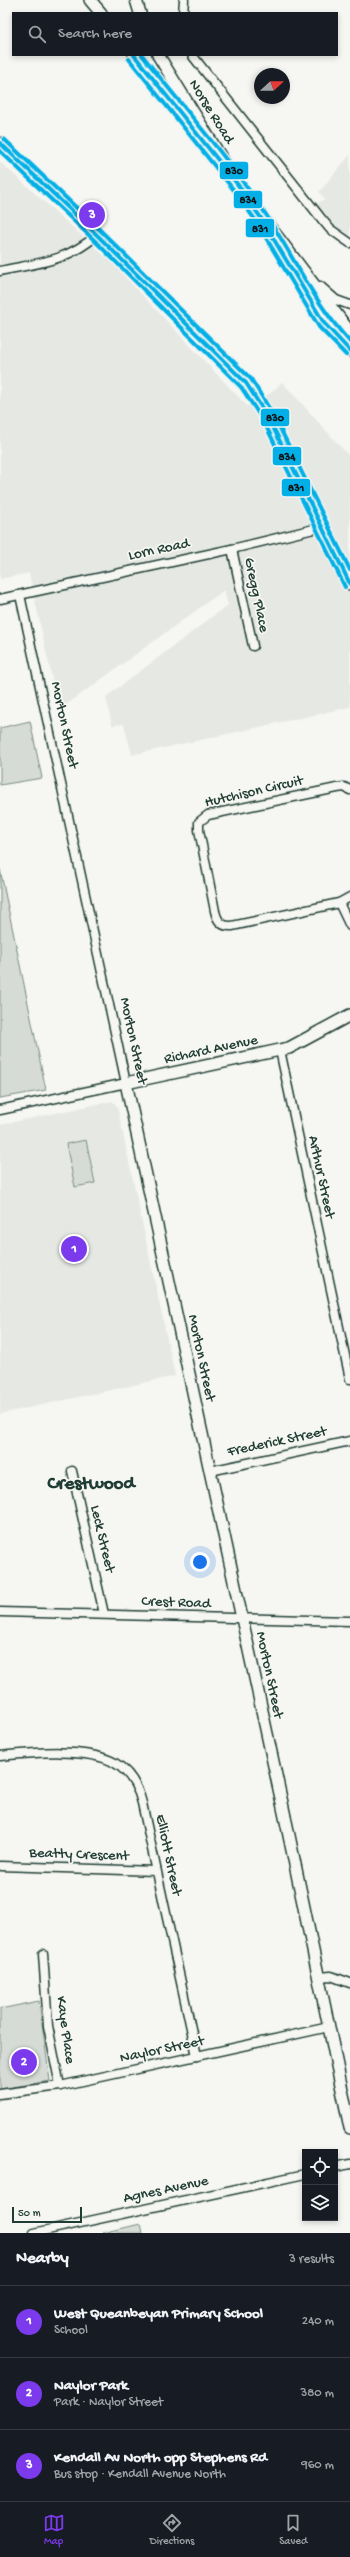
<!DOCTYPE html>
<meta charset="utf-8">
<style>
:root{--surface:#171b24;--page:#20242c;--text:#f1f3f6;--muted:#9ea1a6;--line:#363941;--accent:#7c3aed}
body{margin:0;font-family:"Gochi Hand",sans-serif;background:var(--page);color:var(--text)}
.controls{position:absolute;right:12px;bottom:12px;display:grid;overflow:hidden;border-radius:0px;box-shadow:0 2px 6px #0003}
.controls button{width:36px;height:36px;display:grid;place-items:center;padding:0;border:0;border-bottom:1px solid var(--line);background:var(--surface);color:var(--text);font:20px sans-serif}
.compass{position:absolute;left:254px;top:68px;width:36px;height:36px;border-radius:50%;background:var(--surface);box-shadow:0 2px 6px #0003;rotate:69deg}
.scale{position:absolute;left:12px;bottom:10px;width:70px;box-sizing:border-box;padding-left:4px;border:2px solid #1f3d34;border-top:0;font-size:11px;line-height:14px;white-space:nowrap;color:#1f3d34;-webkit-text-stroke:3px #f6f6f2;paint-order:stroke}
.you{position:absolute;left:200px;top:1562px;width:14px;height:14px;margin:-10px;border:3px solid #fff;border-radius:50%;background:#1a73e8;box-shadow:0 0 0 6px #1a73e833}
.badge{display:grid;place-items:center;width:26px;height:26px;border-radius:50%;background:var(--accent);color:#fff;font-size:13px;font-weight:700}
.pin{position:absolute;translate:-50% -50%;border:2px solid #fff;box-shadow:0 1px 4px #0006}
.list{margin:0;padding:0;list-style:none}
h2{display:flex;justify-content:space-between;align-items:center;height:52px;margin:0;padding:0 16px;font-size:17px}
h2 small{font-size:13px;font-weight:400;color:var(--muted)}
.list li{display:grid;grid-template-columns:26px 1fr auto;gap:12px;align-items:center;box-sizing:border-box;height:72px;padding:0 16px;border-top:1px solid var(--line)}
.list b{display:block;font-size:15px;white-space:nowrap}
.list p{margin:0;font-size:13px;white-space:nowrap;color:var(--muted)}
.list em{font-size:13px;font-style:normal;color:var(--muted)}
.icon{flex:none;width:22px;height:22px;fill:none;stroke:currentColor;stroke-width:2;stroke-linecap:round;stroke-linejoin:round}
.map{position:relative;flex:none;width:350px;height:2233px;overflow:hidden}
.search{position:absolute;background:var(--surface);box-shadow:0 2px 6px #0003;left:12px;right:12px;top:12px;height:44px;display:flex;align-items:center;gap:10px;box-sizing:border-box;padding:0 14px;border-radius:0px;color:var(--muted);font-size:15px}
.sheet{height:268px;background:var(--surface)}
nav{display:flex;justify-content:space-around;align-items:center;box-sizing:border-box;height:56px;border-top:1px solid var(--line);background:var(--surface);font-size:11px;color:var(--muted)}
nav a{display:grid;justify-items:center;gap:2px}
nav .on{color:var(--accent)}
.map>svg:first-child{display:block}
.built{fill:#e6e8e4}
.green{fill:#d6dbd6;stroke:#7a8c85}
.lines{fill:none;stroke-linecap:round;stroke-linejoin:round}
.street-casing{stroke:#1f3d34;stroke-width:11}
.secondary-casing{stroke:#1f3d34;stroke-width:14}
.street{stroke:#f6f6f2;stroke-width:8}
.secondary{stroke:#f6f6f2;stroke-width:11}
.bus-1-casing{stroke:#f6f6f2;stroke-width:7}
.bus-2-casing{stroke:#f6f6f2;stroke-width:7}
.bus-3-casing{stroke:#f6f6f2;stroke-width:7}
.bus-1{stroke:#02afe6;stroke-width:4}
.bus-2{stroke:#02afe6;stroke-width:4}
.bus-3{stroke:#02afe6;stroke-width:4}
.labels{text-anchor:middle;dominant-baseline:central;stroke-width:3.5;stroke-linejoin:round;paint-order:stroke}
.street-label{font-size:15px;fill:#1f3d34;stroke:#f6f6f2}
.district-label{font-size:19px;font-weight:bold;fill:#1f3d34;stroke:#f6f6f2}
.line-badge{stroke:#f6f6f2;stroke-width:1.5}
.pale-badge-label{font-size:11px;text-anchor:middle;font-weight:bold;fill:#111}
</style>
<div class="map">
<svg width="350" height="2233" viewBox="0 0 350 2233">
<rect width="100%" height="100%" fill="#f6f6f2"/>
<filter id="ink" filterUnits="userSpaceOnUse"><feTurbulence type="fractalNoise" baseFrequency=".025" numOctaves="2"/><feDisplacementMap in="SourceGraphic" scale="8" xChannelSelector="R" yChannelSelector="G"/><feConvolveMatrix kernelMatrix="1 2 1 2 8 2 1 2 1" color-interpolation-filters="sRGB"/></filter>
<g filter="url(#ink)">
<g class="built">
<polygon points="350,155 350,237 333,224 316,204 325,199 319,192"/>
<polygon points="0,162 109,260 247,406 271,393 282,382 350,457 350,707 132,755 124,724 112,725 106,697 228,605 224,590 59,710 29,573 0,579"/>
<polygon points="112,1101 117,1106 175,1376 0,1414 0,1125"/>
</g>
<g class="green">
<polygon points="30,721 42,778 0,785 0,728"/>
<polygon points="0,869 46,1090 0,1098"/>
<polygon points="86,1140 95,1183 75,1187 66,1144"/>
<polygon points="39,2001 50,2081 0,2089 0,2009"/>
<polygon points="140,2224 142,2233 103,2233"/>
</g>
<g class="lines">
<defs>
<g id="street">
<polyline points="183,13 184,0"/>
<polyline points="192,55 320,217 330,229 350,243"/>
<path d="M0,271c38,-8 66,-9 97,-36"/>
<polyline points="320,286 336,300 350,305"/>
<polyline points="232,549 253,646"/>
<polyline points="0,599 232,549 322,527"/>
<path d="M350,790l-6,-3 -7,1 -129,27 -9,7v8l16,81c2,9 6,16 17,15l107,-23 11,-6"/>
<polyline points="339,903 350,926"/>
<polyline points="280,1050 350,1379"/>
<polyline points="0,1110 126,1083 20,595"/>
<polyline points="72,1471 104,1614"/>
<polyline points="210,1471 350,1441"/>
<polyline points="0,1612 350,1621"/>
<path d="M0,1756c30,-3 89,-9 115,7 15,9 23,24 27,40l55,253"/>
<polyline points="0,1866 156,1871"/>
<polyline points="43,1954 48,2026 60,2086"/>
<polyline points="319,1977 331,1976 350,1983"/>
<polyline points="0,2094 60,2086 329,2027"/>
<polyline points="335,2167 350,2164"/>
<polyline points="34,2233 305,2174"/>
</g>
<g id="secondary">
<polyline points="90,0 101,13"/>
<polyline points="136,0 140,13"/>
<polyline points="134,55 214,158"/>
<polyline points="158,55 238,185 350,332"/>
<polyline points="0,143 97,235 246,383 269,419 350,584"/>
<polyline points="284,257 324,323 350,351"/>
<polyline points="350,1015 289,1048 126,1083 287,1826 350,2128"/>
</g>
</defs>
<use href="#street" class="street-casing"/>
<use href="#secondary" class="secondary-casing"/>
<use href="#street" class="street"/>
<use href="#secondary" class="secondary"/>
<defs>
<g id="bus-1">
<polyline points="134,55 238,185 261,218 324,323 350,351"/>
<polyline points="0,143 97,235 246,383 269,419 350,584"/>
</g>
<g id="bus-2">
<polyline points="129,59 233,189 256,221 319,327 346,355"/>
<polyline points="0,151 93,239 241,387 264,422 345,587"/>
</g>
<g id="bus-3">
<path d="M142,55c41,52 86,103 123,158 29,44 49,90 85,129"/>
<polyline points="4,139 101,231 251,379 274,416 350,570"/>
</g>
</defs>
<use href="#bus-1" class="bus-1-casing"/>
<use href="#bus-2" class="bus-2-casing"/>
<use href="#bus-3" class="bus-3-casing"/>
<use href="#bus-1" class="bus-1"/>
<use href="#bus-2" class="bus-2"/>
<use href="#bus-3" class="bus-3"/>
</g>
</g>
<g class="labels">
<g class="street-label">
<text transform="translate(211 112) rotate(58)">Norse Road</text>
<text transform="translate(159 550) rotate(-12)">Lorn Road</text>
<text transform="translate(256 595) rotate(78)">Gregg Place</text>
<text transform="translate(64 725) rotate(78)">Morton Street</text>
<text transform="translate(254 792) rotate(-13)">Hutchison Circuit</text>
<text transform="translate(133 1041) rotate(78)">Morton Street</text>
<text transform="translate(211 1050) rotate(-12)">Richard Avenue</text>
<text transform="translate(321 1177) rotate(78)">Arthur Street</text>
<text transform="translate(201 1358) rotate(78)">Morton Street</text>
<text transform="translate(277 1442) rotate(-12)">Frederick Street</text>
<text transform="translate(102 1539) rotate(77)">Leck Street</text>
<text transform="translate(176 1603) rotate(2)">Crest Road</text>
<text transform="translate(269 1675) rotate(78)">Morton Street</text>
<text transform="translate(79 1855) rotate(2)">Beatty Crescent</text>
<text transform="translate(168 1855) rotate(78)">Elliott Street</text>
<text transform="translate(65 2030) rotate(82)">Kaye Place</text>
<text transform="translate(162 2050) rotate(-12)">Naylor Street</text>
<text transform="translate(166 2190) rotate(-12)">Agnes Avenue</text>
</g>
<g class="district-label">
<text x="91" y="1484">Crestwood</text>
</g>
</g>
<g class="line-badge">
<rect x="219" y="161" width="30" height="19" rx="4" fill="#02afe6"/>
<rect x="233" y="190" width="30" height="19" rx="4" fill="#02afe6"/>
<rect x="245" y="218" width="30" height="20" rx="4" fill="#02afe6"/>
<rect x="260" y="408" width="30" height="19" rx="4" fill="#02afe6"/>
<rect x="272" y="446" width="30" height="20" rx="4" fill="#02afe6"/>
<rect x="281" y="478" width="30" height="19" rx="4" fill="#02afe6"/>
</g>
<g class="pale-badge-label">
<text x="234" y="174">830</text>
<text x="248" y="203">834</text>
<text x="260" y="232">831</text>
<text x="275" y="421">830</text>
<text x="287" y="460">834</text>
<text x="296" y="491">831</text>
</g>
</svg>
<div class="controls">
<button><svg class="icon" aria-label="locate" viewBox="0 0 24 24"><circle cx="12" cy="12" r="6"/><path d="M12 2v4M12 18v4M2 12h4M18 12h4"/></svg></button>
<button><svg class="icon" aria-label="layers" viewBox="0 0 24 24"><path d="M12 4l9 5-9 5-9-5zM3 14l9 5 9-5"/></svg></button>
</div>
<svg class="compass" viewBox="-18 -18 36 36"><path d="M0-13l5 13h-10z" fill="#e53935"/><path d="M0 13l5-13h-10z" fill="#9ea1a6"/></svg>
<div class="scale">50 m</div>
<div class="you"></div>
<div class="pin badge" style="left:74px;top:1249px">1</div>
<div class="pin badge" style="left:24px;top:2062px">2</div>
<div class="pin badge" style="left:92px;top:215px">3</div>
<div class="search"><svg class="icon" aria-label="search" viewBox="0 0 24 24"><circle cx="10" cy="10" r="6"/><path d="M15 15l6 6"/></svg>Search here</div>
</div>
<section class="sheet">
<h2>Nearby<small>3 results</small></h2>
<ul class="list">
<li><span class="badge">1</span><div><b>West Queanbeyan Primary School</b><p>School</p></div><em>240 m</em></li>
<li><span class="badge">2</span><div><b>Naylor Park</b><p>Park · Naylor Street</p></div><em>380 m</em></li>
<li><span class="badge">3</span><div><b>Kendall Av North opp Stephens Rd</b><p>Bus stop · Kendall Avenue North</p></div><em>960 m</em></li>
</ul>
</section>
<nav>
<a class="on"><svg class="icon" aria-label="map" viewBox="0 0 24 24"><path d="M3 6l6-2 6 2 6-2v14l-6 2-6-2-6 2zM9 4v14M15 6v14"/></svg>Map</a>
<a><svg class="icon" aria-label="directions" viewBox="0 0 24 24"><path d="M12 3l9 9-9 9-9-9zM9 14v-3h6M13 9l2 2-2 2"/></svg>Directions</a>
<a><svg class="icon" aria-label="saved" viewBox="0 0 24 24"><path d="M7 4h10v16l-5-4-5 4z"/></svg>Saved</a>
</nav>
